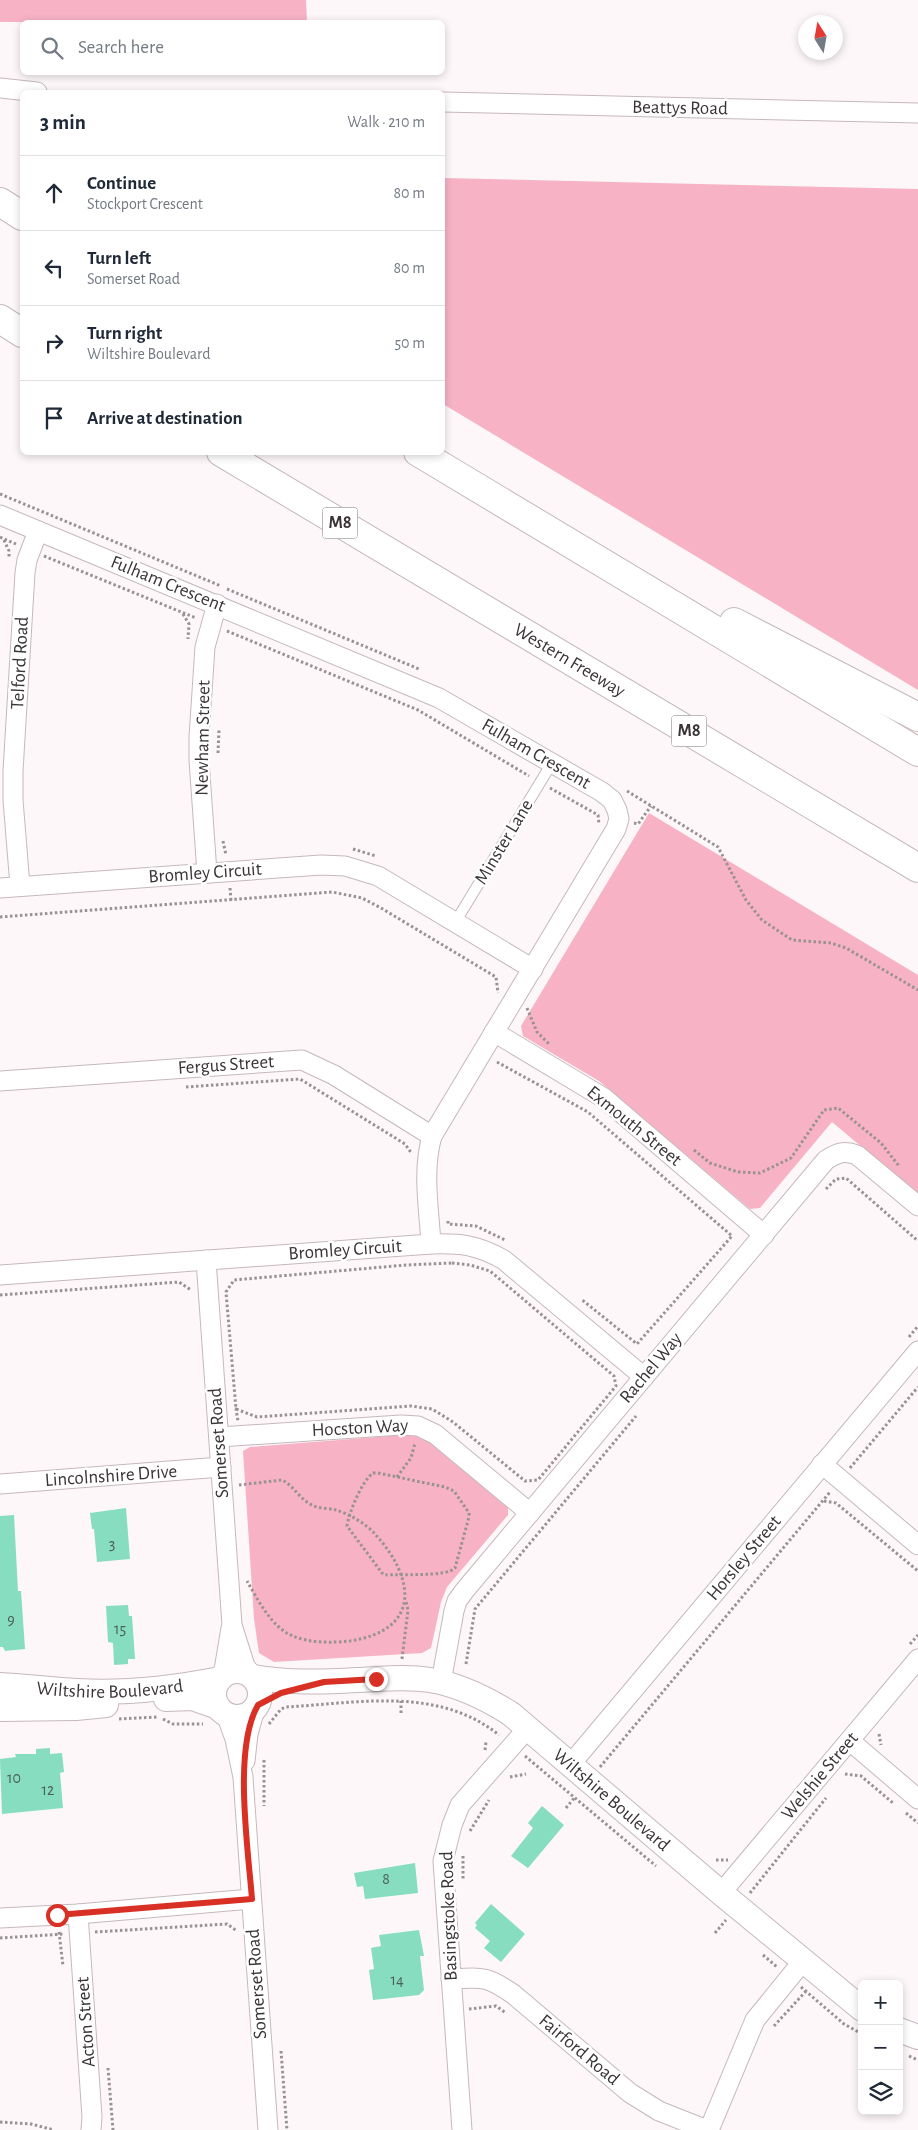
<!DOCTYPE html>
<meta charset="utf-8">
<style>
:root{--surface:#fff;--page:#f2f2f3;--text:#1f2937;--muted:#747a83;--line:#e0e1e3}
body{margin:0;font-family:"Alegreya Sans",sans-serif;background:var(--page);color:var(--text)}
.controls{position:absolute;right:15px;bottom:15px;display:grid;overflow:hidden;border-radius:8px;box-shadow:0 2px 8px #0003}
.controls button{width:45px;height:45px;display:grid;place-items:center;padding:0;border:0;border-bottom:1px solid var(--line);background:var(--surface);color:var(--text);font:25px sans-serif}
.compass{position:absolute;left:798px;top:15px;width:45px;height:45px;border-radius:50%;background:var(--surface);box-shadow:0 2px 8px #0003;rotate:349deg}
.stop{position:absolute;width:15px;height:15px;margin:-11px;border:4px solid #d93025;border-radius:50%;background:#fff}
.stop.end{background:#d93025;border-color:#fff;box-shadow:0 1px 5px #0008}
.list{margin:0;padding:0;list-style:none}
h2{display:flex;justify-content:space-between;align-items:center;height:65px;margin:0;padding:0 20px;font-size:21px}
h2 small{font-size:16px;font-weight:400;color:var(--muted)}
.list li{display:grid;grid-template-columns:32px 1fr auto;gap:15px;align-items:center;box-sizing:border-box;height:75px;padding:0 20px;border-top:1px solid var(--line)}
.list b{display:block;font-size:19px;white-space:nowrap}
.list p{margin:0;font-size:16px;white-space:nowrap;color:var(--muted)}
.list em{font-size:16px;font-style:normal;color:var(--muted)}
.icon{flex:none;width:28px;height:28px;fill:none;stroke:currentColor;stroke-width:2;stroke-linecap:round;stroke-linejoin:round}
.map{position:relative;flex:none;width:918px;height:2130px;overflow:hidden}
.search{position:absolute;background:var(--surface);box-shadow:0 2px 8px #0003;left:20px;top:20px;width:425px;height:55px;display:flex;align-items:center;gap:12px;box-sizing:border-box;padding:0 18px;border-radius:8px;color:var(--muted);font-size:19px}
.panel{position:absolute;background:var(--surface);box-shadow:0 2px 8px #0003;left:20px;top:90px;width:425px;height:365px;border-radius:8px}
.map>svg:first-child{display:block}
.green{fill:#f7b3c5}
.building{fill:#86ddc0}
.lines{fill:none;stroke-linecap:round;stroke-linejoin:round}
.service-casing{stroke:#c6b8bb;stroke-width:12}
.minor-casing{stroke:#c6b8bb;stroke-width:21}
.tertiary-casing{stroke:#c6b8bb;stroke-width:26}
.motorway-casing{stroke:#c6b8bb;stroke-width:30}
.path{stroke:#989294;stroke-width:3;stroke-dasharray:2.5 2.5;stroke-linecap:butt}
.service{stroke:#fff;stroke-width:10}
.minor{stroke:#fff;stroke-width:19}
.tertiary{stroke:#fff;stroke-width:24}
.motorway{stroke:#fff;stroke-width:28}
.route{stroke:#d93025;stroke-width:6}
.labels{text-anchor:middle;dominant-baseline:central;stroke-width:5;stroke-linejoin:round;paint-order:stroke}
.number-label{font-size:16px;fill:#4d5e58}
.shield{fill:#fff;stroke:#757172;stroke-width:1}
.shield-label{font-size:18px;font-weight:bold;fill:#3a3436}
.street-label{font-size:19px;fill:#3a3436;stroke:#fff}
</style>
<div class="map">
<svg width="918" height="2130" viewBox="0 0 918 2130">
<rect width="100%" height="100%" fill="#fdf7f9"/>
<g class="green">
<polygon points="0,0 306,0 307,22 0,22"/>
<polygon points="443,178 918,189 918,690 443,404"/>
<polygon points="649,813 918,975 918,1194 832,1122 760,1208 750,1209 599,1081 523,1036 521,1026"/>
<polygon points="414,1434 425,1437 502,1501 508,1508 508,1515 447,1587 441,1602 431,1648 422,1653 274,1662 259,1653 254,1619 243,1451 250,1447"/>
</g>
<g class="building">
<polygon points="126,1508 130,1559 97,1562 94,1529 92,1529 90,1513"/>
<polygon points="14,1515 18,1591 21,1591 25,1649 5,1651 3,1647 0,1647 0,1516"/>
<polygon points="128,1605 129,1616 132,1616 135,1659 128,1659 128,1664 114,1665 113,1643 108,1642 106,1606"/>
<polygon points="50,1748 50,1754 62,1753 64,1772 60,1773 63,1808 2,1814 0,1759 16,1757 15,1754 36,1754 36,1749"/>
<polygon points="542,1806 564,1825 528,1868 511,1856 533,1828 528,1823"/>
<polygon points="415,1863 418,1893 365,1899 363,1886 357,1887 354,1873"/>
<polygon points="491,1904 525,1934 501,1962 484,1948 490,1941 475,1928 477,1925 475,1923"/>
<polygon points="419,1930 424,1956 420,1956 424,1990 419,1995 373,2000 369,1970 374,1969 371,1948 381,1946 379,1935"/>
</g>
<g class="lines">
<defs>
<polyline id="service" points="456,921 552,763"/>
<g id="minor">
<polyline points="0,88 37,92"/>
<polyline points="442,102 918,113"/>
<path d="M0,515l439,183 163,94 10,8 5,10 2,9 -3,10 -184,307c-10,35 -3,72 -1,108"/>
<polyline points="207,873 199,760 199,737 205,647 217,604"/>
<polyline points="20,886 13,800 13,771 25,573 27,560 38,531"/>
<polyline points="0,888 321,865 345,866 378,876 533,969"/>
<polyline points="494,1032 604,1098 764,1235"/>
<polyline points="0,1081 302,1060 334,1075 432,1136"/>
<polyline points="206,1260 232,1625 245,1666 251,1675"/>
<path d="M0,1275l431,-31c30,-1 47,1 73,16l140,117"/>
<polyline points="219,1437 401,1425 418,1426 435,1434 530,1513"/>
<polyline points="822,1464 918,1545"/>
<polyline points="0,1484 221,1467"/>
<polyline points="223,1676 231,1628"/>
<path d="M441,1682l13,-71 3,-10 8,-11 361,-430c11,-7 18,-10 31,-5l61,51"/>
<polyline points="226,1714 235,1739 243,1777 268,2130"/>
<polyline points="850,1741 918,1799"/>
<polyline points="245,1761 248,1734 255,1709"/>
<polyline points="570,1765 918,1351"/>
<polyline points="721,1893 918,1659"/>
<polyline points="78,1914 92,2117 91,2130"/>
<polyline points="0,1918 78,1914 251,1899"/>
<path d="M451,1979c32,-2 36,-3 62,15l117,99 29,18 48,19"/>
<polyline points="462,2130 443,1861 452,1825 460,1805 527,1729"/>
<polyline points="709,2130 755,2020 803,1961"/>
</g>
<g id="tertiary">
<circle cx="237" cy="1694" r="23"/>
<path id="s1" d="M253,1677c35,6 69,5 104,3 24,-1 49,-4 73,0 29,5 56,18 81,34l210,179 141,116"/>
<path id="s2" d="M0,1685c26,1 51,5 77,6 47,3 97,-3 143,-12"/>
<polyline points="166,1699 192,1698 218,1707"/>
<polyline points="0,1709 76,1708 106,1705"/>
<polyline points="899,2030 918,2037"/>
</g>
<g id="motorway">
<polyline points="0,202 22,216"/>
<polyline points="0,319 22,333"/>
<path id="s3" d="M221,452l697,416"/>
<polyline points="418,452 918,752"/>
<polyline points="734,622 918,717"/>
</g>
</defs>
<use href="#service" class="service-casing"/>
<use href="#minor" class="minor-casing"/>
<use href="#tertiary" class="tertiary-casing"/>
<use href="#motorway" class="motorway-casing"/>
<g class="path">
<polyline points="0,494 221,586"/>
<polyline points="0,537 16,544"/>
<polyline points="4,540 9,551 9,557"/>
<polyline points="44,556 196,618"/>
<polyline points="227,589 419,669"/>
<polyline points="183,614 189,624 188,639"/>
<polyline points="227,631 418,710 529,776"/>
<polyline points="218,753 219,729"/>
<polyline points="550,788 598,815 599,824"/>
<polyline points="627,791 718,847 746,900 762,920 792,940 831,943 846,948 918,990"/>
<polyline points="634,823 638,824 651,806"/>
<polyline points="223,841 226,855"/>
<polyline points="353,849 376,856"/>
<polyline points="230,888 231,901"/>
<polyline points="0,917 332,892 362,898 381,908 496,977 498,993"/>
<polyline points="527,1008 537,1032 550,1045"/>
<polyline points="497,1062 588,1112 732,1236 637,1344 581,1299"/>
<polyline points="186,1087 300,1079 405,1144 412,1154"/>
<polyline points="694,1150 710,1163 738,1172 760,1173 791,1158 824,1110 838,1108 881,1143 899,1166"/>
<polyline points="826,1189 836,1179 846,1178 918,1241"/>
<polyline points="448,1221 448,1224 476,1226 505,1240"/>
<polygon points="452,1263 470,1265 490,1271 614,1376 616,1386 538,1480 525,1481 453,1422 432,1409 411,1406 257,1417 236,1409 226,1292 234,1280 406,1265"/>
<polyline points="0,1295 179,1282 191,1290"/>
<polyline points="909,1337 918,1326"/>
<polyline points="235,1409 236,1409 238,1421"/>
<polyline points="850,1468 918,1387"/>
<path d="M373,1473h5l67,14 9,4 15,22v4l-14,51c-8,9 -56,6 -70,7l-3,-2 -35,-47c2,-14 15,-45 26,-53z"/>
<polyline points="397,1477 411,1458 415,1443"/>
<path d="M239,1485l43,-5c11,5 17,18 28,24 8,5 18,4 26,6 14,4 30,14 39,24 41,45 46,96 -25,107 -18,2 -41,2 -57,-5 -21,-8 -35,-36 -46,-55"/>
<polyline points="824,1501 836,1503 918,1571"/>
<polyline points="910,1644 918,1635"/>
<polyline points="402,1659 408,1610 406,1601"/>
<polyline points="466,1664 475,1609 636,1416"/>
<polyline points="401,1713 401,1701"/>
<polyline points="119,1719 157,1717"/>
<polyline points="163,1719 173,1724 203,1724"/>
<path d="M269,1724l12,-15 5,-2c73,-4 152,-21 213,28"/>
<polyline points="879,1734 881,1745"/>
<polyline points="485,1750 486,1742"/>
<polyline points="525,1756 656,1866"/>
<polyline points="264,1760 264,1806"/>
<polyline points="600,1767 830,1492"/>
<polyline points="845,1774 861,1776 893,1803"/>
<polyline points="510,1777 526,1774"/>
<polyline points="566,1808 575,1797"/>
<polyline points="906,1813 918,1823"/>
<polyline points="470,1831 489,1800"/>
<polyline points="463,1856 463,1880"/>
<polyline points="716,1860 728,1860"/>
<polyline points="750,1893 826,1798"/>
<polyline points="59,1932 63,1966"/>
<polyline points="95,1932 227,1924 237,1931"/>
<polyline points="715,1933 726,1920"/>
<polyline points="0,1938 64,1934"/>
<polyline points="763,1955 777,1967"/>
<polyline points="801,1987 844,2024 862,2034"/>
<polyline points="469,2009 496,2006 506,2013"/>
<polyline points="774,2026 807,1990"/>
<polyline points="281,2051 287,2130"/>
<polyline points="909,2056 918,2060"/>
<polyline points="108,2068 113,2130"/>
<polyline points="0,2122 31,2124 54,2130"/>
</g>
<use href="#service" class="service"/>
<use href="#minor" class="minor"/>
<use href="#tertiary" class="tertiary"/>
<use href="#motorway" class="motorway"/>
</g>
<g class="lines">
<path class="route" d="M57,1915l195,-16c-4,-51 -19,-151 6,-194l23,-12 43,-11 52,-3"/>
</g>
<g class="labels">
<g class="number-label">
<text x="112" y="1544">3</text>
<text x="11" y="1620">9</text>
<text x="120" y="1629">15</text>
<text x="14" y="1778">10</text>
<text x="48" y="1790">12</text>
<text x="386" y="1879">8</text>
<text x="397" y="1980">14</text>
</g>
<g class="shield">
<rect x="322.5" y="507.5" width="35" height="31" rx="4"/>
<rect x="671.5" y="715.5" width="35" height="31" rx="4"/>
</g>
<g class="shield-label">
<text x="340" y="523">M8</text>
<text x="689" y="731">M8</text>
</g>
<g class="street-label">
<text transform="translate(680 108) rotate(1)">Beattys Road</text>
<text transform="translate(168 584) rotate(22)">Fulham Crescent</text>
<text stroke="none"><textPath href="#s3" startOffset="406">Western Freeway</textPath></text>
<text transform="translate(20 663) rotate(-87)">Telford Road</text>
<text transform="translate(203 738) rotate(-89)">Newham Street</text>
<text transform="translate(536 754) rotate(30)">Fulham Crescent</text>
<text transform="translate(504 842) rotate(-59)">Minster Lane</text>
<text transform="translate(205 873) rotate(-4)">Bromley Circuit</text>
<text transform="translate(226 1065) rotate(-4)">Fergus Street</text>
<text transform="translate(634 1126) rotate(39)">Exmouth Street</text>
<text transform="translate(345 1250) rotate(-4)">Bromley Circuit</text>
<text transform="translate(651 1368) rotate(-50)">Rachel Way</text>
<text transform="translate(360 1428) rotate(-3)">Hocston Way</text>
<text transform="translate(219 1443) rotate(-94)">Somerset Road</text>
<text transform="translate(111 1476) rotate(-4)">Lincolnshire Drive</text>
<text transform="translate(744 1558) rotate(-50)">Horsley Street</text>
<text stroke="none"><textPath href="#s2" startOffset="110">Wiltshire Boulevard</textPath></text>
<text transform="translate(820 1776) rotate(-50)">Welshie Street</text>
<text stroke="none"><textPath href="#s1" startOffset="398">Wiltshire Boulevard</textPath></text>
<text transform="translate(449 1916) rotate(-92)">Basingstoke Road</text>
<text transform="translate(257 1984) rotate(-94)">Somerset Road</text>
<text transform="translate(86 2022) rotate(-94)">Acton Street</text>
<text transform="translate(579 2050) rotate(40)">Fairford Road</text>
</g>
</g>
</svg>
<div class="controls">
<button>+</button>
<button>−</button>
<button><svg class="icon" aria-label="layers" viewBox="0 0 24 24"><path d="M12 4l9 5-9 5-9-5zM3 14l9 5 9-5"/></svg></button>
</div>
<svg class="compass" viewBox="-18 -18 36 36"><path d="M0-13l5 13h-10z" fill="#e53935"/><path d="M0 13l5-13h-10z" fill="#747a83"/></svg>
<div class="stop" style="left:57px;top:1915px"></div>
<div class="stop end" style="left:376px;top:1679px"></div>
<div class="search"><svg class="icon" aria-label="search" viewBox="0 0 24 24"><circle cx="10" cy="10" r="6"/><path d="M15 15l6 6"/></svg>Search here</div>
<section class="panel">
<h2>3 min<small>Walk · 210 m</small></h2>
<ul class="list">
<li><svg class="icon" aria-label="ahead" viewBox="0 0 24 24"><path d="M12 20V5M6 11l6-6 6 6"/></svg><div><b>Continue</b><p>Stockport Crescent</p></div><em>80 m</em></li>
<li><svg class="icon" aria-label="left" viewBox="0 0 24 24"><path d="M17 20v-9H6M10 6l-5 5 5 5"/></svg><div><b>Turn left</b><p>Somerset Road</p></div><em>80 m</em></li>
<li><svg class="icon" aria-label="right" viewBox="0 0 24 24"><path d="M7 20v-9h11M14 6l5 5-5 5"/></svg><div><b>Turn right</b><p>Wiltshire Boulevard</p></div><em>50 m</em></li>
<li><svg class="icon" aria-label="arrive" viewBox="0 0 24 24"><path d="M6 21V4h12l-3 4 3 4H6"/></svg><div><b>Arrive at destination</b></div></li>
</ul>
</section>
</div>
